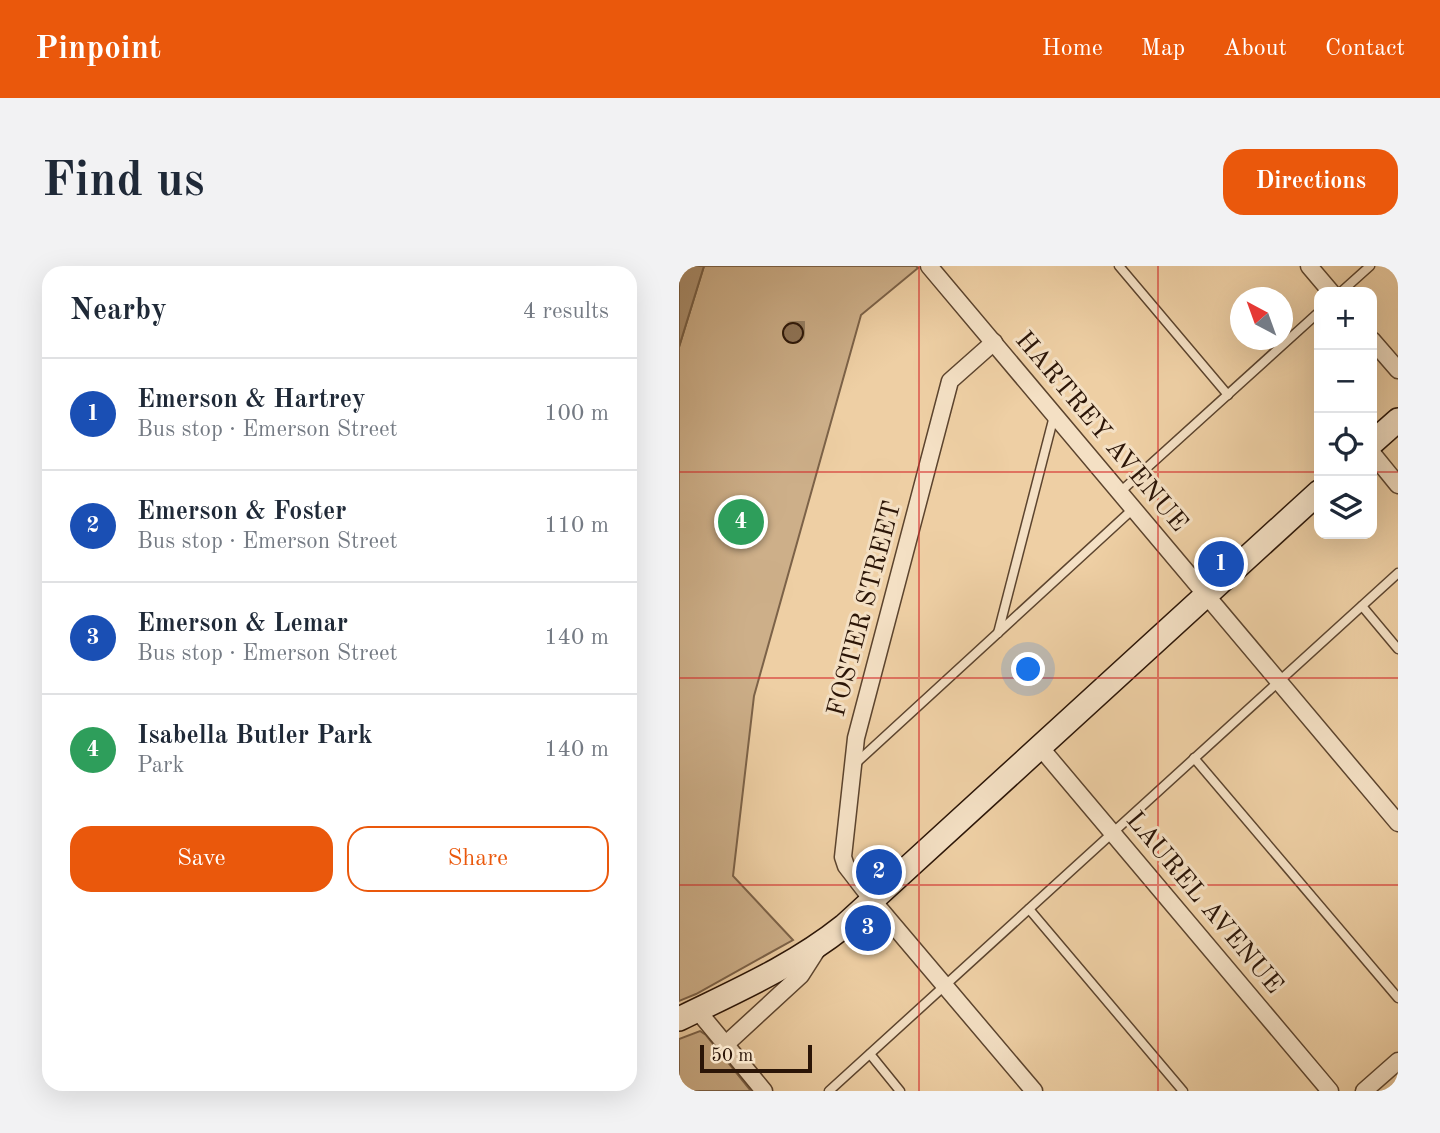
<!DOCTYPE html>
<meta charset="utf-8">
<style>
:root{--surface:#fff;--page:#f2f2f3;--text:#1f2937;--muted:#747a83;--line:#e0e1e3;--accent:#ea580c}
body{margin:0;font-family:"Old Standard TT",serif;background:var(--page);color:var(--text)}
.controls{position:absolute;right:21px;top:21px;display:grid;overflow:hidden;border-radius:14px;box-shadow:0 7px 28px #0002}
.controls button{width:63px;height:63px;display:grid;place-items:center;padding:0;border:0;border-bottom:2px solid var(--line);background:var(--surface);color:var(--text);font:35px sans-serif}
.compass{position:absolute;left:551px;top:21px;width:63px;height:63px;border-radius:50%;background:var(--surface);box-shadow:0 7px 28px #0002;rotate:319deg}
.scale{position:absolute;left:21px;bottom:18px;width:112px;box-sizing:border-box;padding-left:7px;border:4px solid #2b1507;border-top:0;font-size:19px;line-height:24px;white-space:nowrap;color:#2b1507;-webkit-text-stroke:5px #f4e0c4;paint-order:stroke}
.you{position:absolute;left:350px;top:404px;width:24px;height:24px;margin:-18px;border:5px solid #fff;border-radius:50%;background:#1a73e8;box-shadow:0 0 0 10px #1a73e833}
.badge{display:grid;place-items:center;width:46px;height:46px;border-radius:50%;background:var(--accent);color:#fff;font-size:23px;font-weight:700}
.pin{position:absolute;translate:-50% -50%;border:4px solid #fff;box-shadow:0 2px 7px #0006}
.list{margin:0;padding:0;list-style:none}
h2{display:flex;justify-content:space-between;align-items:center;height:91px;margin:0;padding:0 28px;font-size:30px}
h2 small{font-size:23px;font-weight:400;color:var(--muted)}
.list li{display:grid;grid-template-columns:46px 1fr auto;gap:21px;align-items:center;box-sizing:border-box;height:112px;padding:0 28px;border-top:2px solid var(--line)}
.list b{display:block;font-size:26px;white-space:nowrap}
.list p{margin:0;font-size:23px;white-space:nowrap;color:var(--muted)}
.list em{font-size:23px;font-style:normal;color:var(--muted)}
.actions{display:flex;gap:14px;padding:21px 28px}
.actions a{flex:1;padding:16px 0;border:2px solid var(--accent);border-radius:21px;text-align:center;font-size:24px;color:var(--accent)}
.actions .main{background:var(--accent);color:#fff}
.icon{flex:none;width:38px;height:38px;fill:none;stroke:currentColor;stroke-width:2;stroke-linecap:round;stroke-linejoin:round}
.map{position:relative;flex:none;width:719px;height:825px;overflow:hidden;border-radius:21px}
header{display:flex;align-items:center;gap:42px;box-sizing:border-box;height:98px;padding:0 35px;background:var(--accent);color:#fff}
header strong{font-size:33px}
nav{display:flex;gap:38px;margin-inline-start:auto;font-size:24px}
.intro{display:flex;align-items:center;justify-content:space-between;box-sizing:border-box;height:168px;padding:0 42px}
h1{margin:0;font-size:49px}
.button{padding:18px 32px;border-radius:21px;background:var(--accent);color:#fff;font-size:24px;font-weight:700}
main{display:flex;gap:42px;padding:0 42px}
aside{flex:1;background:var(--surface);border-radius:21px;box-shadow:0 7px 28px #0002}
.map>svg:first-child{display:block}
.green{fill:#cdaf89;stroke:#7c6248;stroke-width:2}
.water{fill:#ac906f;stroke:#785f45;stroke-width:2}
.building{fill:#907659;stroke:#2b1507;stroke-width:2;filter:url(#shadow)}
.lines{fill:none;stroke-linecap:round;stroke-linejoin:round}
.lane-casing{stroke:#5c442e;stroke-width:11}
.street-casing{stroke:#5c442e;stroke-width:19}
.secondary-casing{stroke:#2b1507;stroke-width:26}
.lane{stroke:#f4e0c4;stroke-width:8}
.street{stroke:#f4e0c4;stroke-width:16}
.secondary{stroke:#f4e0c4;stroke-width:23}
.grid{fill:none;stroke:#d62828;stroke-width:2;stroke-opacity:0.55}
.labels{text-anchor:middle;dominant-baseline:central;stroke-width:6;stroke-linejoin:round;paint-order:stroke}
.street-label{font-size:26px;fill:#2b1507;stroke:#f4e0c4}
</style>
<header>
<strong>Pinpoint</strong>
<nav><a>Home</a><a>Map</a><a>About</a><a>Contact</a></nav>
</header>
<div class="intro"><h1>Find us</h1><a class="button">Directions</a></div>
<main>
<aside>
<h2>Nearby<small>4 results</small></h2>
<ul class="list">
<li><span class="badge" style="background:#1a4fb4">1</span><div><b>Emerson &amp; Hartrey</b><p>Bus stop · Emerson Street</p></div><em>100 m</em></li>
<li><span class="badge" style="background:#1a4fb4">2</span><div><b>Emerson &amp; Foster</b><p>Bus stop · Emerson Street</p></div><em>110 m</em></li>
<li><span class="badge" style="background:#1a4fb4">3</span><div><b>Emerson &amp; Lemar</b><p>Bus stop · Emerson Street</p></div><em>140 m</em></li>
<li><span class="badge" style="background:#2e9e5b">4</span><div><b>Isabella Butler Park</b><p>Park</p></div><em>140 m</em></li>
</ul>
<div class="actions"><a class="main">Save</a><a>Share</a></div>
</aside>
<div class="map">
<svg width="719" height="825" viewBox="0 0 719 825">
<defs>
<filter id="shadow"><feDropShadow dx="6" dy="-6" stdDeviation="2" flood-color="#0004"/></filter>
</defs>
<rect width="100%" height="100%" fill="#eecfa4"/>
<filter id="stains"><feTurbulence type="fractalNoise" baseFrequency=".00286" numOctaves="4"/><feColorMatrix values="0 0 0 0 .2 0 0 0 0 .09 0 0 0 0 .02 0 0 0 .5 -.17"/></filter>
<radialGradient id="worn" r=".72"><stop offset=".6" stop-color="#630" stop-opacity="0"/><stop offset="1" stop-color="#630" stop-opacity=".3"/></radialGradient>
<g class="green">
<polygon points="25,0 237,0 239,2 182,49 75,430 54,610 114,674 17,728 0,735 0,81"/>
<polygon points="21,765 27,769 72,825 0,825 0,773"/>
</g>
<polygon class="water" points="0,0 25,0 0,81"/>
<circle class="building" cx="114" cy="67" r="10"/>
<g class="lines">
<defs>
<g id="lane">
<polyline points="440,0 549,129"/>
<polyline points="662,26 691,0"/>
<polyline points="440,227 640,46"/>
<polyline points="683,340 719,383"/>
<polyline points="319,367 375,150"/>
<polyline points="515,492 719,732"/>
<polyline points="176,498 454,243"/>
<polyline points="350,643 504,825"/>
<polyline points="191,788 221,825"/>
<polyline points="150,825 719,307"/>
</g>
<g id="street">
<polyline points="250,0 719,557"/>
<polyline points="630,0 652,26"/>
<polyline points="693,74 719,104"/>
<polyline points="315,76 271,115 177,472 164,591 167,600 194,635 355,825"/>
<polyline points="693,187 719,219"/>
<polyline points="361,481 651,825"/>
<polyline points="18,744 85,825"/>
<polyline points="46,779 122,709 138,684"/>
<polyline points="685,825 719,795"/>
</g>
<g id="secondary">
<polyline points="693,177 719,154"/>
<path d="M0,753c57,-28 115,-53 165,-93l475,-434"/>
</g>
</defs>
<use href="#lane" class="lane-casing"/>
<use href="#street" class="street-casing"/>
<use href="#secondary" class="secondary-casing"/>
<use href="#lane" class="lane"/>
<use href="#street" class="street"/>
<use href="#secondary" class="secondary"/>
</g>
<path class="grid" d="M240,0v825M479,0v825M0,206h640M693,206h26M0,412h719M0,619h719"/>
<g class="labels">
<g class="street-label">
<text transform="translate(422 166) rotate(50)">HARTREY AVENUE</text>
<text transform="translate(186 343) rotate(-75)">FOSTER STREET</text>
<text transform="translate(525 637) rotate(50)">LAUREL AVENUE</text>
</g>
</g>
<rect width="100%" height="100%" filter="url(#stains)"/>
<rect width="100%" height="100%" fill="url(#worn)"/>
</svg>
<div class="controls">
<button>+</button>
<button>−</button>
<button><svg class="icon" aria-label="locate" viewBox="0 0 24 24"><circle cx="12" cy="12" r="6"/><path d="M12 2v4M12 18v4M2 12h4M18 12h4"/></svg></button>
<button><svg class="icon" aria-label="layers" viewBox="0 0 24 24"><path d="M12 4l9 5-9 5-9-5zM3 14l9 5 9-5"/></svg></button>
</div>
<svg class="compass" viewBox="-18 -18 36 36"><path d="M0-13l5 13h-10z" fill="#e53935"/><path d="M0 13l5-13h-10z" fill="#747a83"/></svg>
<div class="scale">50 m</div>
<div class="you"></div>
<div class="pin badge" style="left:542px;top:298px;background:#1a4fb4">1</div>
<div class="pin badge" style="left:200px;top:606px;background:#1a4fb4">2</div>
<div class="pin badge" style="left:189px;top:662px;background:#1a4fb4">3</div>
<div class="pin badge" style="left:62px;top:256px;background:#2e9e5b">4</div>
</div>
</main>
